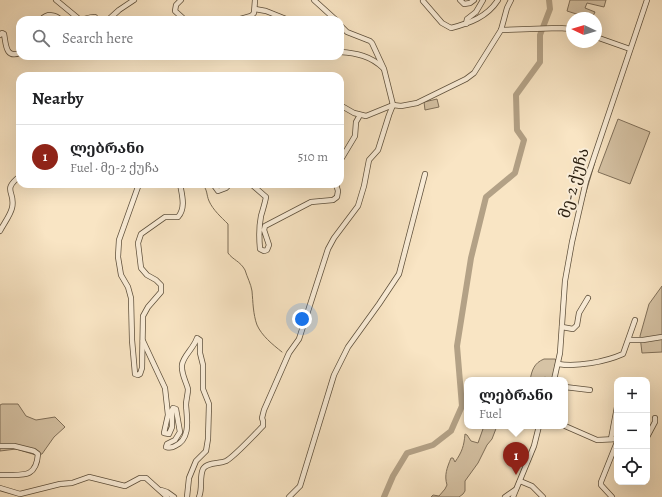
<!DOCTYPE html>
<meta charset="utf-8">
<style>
:root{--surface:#fff;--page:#f2f2f2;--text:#202124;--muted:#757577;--line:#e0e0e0;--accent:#8f2418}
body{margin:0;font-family:Alegreya,"Noto Serif Georgian",serif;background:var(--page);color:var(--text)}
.controls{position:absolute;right:12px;bottom:12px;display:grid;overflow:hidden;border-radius:8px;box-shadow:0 4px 16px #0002}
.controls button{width:36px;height:36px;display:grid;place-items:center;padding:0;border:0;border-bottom:1px solid var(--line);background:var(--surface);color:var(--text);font:20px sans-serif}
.compass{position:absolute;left:566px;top:12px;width:36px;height:36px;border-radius:50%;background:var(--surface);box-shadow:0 4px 16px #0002;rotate:274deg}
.you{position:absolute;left:302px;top:319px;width:14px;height:14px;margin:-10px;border:3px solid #fff;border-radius:50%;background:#1a73e8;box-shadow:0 0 0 6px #1a73e833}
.badge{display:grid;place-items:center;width:26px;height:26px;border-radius:50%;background:var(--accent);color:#fff;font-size:13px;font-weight:700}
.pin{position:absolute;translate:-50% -33px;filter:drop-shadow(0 1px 2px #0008)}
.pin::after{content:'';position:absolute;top:21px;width:14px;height:12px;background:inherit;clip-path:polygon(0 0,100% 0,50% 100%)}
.popup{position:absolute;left:464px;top:377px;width:104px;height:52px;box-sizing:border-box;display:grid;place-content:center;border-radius:8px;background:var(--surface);filter:drop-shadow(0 1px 3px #0005);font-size:13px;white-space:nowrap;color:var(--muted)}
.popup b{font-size:15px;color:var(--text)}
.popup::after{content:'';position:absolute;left:50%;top:100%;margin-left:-8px;border:8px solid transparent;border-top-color:var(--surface)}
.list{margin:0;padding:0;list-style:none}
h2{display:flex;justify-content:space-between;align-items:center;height:52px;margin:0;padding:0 16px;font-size:17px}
h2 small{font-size:13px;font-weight:400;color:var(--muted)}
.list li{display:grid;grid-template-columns:26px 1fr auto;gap:12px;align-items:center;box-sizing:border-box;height:64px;padding:0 16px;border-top:1px solid var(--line)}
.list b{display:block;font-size:15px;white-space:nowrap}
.list p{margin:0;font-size:13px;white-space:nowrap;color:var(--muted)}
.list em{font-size:13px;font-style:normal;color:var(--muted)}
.icon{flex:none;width:22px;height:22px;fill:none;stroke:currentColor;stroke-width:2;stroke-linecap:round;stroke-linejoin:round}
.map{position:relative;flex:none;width:662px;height:497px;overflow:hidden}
.search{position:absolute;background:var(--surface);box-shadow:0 4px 16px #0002;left:16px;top:16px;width:328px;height:44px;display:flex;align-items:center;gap:10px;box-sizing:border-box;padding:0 14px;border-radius:12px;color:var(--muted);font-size:15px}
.panel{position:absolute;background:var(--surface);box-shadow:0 4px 16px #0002;left:16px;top:72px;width:328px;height:116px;border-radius:12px}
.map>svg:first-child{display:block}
.green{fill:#d6c3a5;stroke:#80705a}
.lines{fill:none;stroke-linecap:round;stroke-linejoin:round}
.stream{stroke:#7c6d56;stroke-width:1}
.river{stroke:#b3a186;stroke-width:6}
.minor-casing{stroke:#5e503c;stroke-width:6}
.minor{stroke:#fbeed9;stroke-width:4.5}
.labels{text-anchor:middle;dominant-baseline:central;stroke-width:4;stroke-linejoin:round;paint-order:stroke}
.street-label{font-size:16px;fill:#2a1e0f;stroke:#fbeed9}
</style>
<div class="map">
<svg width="662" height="497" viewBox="0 0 662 497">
<rect width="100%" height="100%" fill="#f9e5c4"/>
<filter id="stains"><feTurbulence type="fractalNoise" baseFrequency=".005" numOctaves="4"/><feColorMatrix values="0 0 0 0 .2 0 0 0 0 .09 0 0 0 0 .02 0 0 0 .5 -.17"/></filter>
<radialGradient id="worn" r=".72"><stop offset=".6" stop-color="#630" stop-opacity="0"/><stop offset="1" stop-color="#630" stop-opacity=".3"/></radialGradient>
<g class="green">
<polygon points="570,0 606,0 604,7 587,3 585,8 595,12 592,18 589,18 567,11"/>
<polygon points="437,99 439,107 425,110 424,102"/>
<polygon points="618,119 650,132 630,184 598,172"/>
<polygon points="662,286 662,352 642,353 640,336 649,304"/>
<path d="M544,359h11l1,1 -3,20h-4l-4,-3 -4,3h-11c2,-10 4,-17 14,-21z"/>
<polygon points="2,404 18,404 26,416 36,420 55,417 65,427 54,437 42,454 36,455 16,449 0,451 0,405"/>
<path d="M484,426h13l-5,13 -5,6 -9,18 -13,18v10l-2,3 -4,3h-28l2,-2 6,1 6,-7 2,-4c-3,-10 0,-17 4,-27h2l2,4c7,-10 9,-16 10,-28l2,1 4,6 7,2z"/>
</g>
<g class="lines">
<g class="stream">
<path d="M202,184c6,6 4,10 7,17 4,9 12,16 19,23v29c5,7 12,8 17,17 2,7 6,14 7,21 1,11 1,23 5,34 5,11 15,19 25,27"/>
<polyline points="584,199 595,162"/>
</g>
<polyline class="river" points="384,497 393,476 407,453 433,445 451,431 462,406 457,346 471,258 486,197 515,173 524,140 517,130 516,95 540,62 540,35 550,9 549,0"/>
<defs>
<g id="minor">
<path d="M56,0l23,19c5,2 10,-3 16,-2v3"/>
<polyline points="181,0 176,5 175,11 185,20"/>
<polyline points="314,0 336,20"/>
<polyline points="460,0 464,4 470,3 474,0"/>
<path d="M423,1l19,22 9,5c19,-5 36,-11 47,-28"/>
<polyline points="255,9 266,11 286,19 296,20"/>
<path d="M41,20c6,-7 14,-6 20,0"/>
<polyline points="108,20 119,10 134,0"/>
<polyline points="237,20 251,16 254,13 255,0"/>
<polyline points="466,24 467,19 476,12 483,0"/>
<polyline points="501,30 507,8 511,0"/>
<path d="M0,35l2,-2 2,1c2,9 1,25 16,19"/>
<polyline points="596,37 630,49"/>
<path d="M340,52c16,1 31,4 43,16"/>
<polyline points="340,105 354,113 366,116 393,105 401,106 417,103 466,79 474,73 501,30 559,28 572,29"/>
<polyline points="340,161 355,136 356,122 360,115"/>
<path d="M139,184l-20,56 -1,17 3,18 7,12 3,11 1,42 3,34 3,1 2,-1 2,-6 1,-52 5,-9 13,-15v-7l-5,-5 -9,-5 -6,-7 -3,-25 3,-9 24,-17h13c8,-9 4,-22 2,-33"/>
<polyline points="213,184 218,191 226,188 230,184"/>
<path d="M251,184l15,13c-1,6 -3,12 -5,19 -2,10 -2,22 -1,33l4,2 3,-1 2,-5 -5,-15 1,-4 46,-24 22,-2 4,-3 1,-6 -2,-7"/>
<path d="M0,231c4,-8 10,-15 12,-23 4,-17 -11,-17 8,-32"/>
<polyline points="562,327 573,329 577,325 579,313 588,298"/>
<polyline points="629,340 643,340 662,337"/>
<path d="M143,341l22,47 3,27 -4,18 5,1 3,-7v-17l1,-2 3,1 4,23 -5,8 -8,4 -1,3c4,1 6,1 9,-1 16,-7 12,-27 11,-41 0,-5 2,-11 2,-16 -2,-8 -7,-15 -6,-24 1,-9 12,-17 15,-27l3,2v13l3,12v24l6,15 -1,35 -2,12 -10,10 -7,17 -2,19"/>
<path d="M558,364c19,3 47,-2 65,-10l12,-34"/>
<polyline points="554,380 560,353 565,281 572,242 586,181 647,0"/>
<polyline points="565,387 590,390"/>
<polyline points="565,426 597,440 617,439"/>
<polyline points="647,437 655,422 655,418"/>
<polyline points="611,439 617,407"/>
<path d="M0,446h14l20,5 4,3c-2,26 -17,20 -38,21"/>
<polyline points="520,481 532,486 543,497"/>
<polyline points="0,488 20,494 60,484 72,483 89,477 125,486 140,478 146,478 167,497"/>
<polyline points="161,490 167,492 174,497"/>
<path d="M199,497c4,-10 0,-19 4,-28 4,-7 16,-5 23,-8 8,-4 29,-27 37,-35v-5l-1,-3 2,-8 25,-57 10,-14 29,-90 6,-11 24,-32 6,-20 5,-26 9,-10 11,-35 4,-10 -9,-36 -12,-26 -2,-2 -23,-9 -7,-7"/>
<polyline points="289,497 300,486 334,375 348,347 379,304 399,274 425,174"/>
<polyline points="505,497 515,490"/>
<polyline points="513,497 534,446 539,426"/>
<polyline points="612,497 601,485 601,482 617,442"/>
</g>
</defs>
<use href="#minor" class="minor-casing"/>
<use href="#minor" class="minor"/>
</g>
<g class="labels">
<g class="street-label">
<text transform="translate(574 183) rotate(-74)">მე-2 ქუჩა</text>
</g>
</g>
<rect width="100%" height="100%" filter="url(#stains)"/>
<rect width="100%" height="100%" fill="url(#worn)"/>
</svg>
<div class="controls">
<button>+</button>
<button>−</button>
<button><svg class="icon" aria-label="locate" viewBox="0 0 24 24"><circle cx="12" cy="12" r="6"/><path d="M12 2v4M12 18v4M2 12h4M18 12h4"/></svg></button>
</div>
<svg class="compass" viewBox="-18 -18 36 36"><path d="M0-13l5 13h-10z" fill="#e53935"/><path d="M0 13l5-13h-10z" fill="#757577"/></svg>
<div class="you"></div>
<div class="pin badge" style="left:516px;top:475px">1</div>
<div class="popup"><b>ლებრანი</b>Fuel</div>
<div class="search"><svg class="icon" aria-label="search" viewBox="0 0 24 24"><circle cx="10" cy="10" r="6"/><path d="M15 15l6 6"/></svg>Search here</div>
<section class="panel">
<h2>Nearby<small></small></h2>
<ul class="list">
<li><span class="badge">1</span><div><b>ლებრანი</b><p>Fuel · მე-2 ქუჩა</p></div><em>510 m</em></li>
</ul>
</section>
</div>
